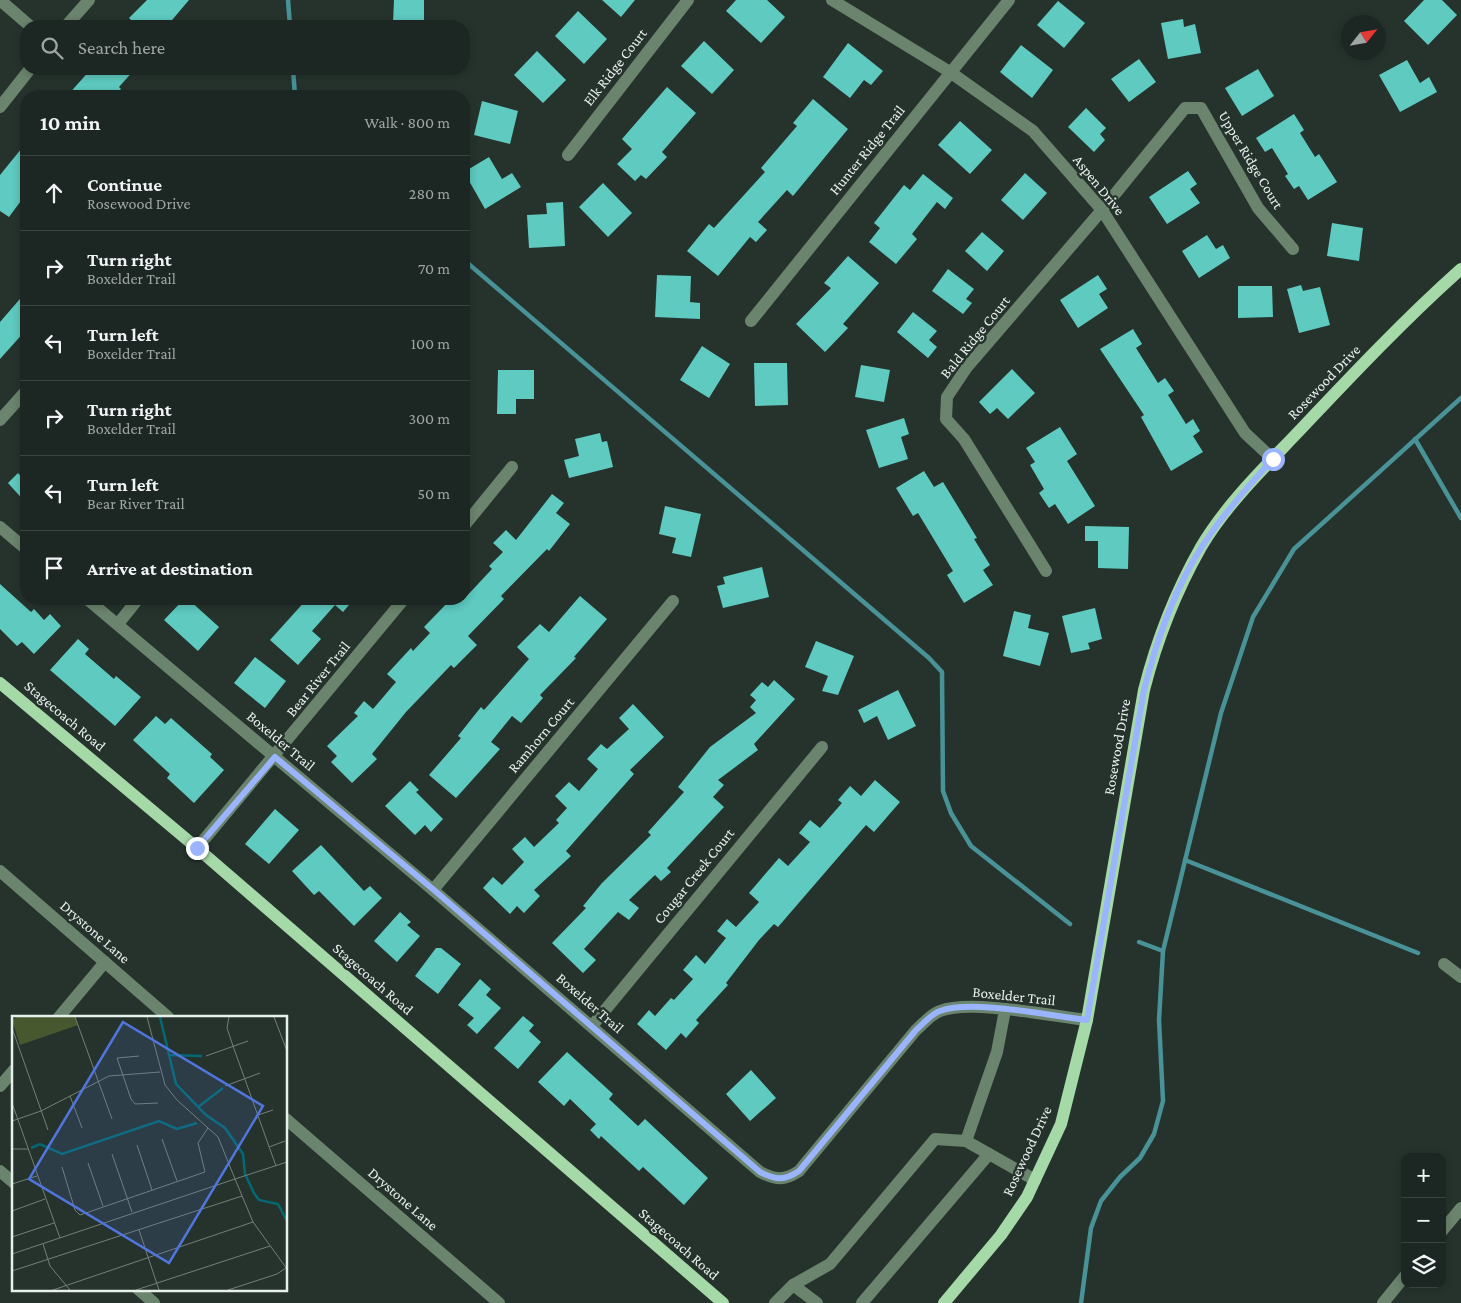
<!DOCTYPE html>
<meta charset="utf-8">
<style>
:root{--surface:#1c2622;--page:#252e2a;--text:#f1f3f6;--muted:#a0a5a5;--line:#3a4340}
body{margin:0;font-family:"Crimson Pro",serif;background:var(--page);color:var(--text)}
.controls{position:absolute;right:15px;bottom:15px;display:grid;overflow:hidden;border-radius:10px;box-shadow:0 2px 8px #0003}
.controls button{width:45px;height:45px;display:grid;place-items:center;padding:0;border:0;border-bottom:1px solid var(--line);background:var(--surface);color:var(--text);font:25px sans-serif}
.compass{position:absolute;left:1341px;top:15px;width:45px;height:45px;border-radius:50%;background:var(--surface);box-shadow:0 2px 8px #0003;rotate:59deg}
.stop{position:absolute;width:15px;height:15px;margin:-11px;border:4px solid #9ab5fd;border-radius:50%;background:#fff}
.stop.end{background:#9ab5fd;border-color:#fff;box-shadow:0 1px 5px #0008}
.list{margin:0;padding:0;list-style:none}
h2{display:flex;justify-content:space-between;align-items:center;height:65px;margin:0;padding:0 20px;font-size:21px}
h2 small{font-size:16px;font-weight:400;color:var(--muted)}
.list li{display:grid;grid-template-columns:32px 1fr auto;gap:15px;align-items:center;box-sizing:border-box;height:75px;padding:0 20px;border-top:1px solid var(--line)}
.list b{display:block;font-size:19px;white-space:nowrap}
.list p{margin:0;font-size:16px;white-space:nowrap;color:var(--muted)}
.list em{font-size:16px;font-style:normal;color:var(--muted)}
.icon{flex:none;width:28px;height:28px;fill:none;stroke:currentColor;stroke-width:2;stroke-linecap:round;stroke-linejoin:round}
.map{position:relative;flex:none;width:1461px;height:1303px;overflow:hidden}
.search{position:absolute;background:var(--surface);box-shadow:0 2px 8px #0003;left:20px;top:20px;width:450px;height:55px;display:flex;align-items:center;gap:12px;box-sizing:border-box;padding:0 18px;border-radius:20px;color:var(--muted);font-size:19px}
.panel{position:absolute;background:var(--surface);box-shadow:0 2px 8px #0003;left:20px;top:90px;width:450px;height:515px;border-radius:20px}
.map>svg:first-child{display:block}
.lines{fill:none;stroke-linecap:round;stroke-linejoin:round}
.stream{stroke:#489298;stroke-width:4.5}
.building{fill:#5ecac0}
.minor{stroke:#6b846d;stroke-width:12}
.major{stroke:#a5d9a8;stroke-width:12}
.route{stroke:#9ab5fd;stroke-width:6}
.labels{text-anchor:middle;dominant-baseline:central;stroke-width:5;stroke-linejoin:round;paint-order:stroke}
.street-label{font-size:15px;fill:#e8f0ec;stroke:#26332d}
.inset-river{fill:none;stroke:#046974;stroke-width:2.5}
.inset-road{fill:none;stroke:#747f79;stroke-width:1}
.view{fill:#5076dd;fill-opacity:0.15;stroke:#5076dd;stroke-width:2.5}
.inset-edge{fill:none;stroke:#e8f0ec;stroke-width:2.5}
</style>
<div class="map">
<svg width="1461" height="1303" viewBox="0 0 1461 1303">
<rect width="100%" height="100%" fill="#26332d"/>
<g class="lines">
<g class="stream">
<polyline points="288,0 290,26"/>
<polyline points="293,69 295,96"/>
<polyline points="464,260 929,658 942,672 943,791 951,813 971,846 1070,924"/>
<polyline points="1415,439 1461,518"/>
<polyline points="1185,860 1418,953"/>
<polyline points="1139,942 1163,951"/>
<polyline points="1081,1303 1091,1228 1101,1201 1120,1177 1140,1158 1154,1134 1163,1101 1159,1020 1163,951 1221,713 1253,617 1294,549 1461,398"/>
</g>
</g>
<g class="building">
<polygon points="147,0 189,0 167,26 137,26 129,18"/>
<polygon points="394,0 424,0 424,24 393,23"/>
<polygon points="602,0 635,0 621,17"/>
<polygon points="736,0 767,0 785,17 761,43 726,11"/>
<polygon points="1424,0 1442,0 1457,15 1428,45 1404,21"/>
<polygon points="1058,1 1085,23 1064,48 1037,25"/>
<polygon points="578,11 607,39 584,64 555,36"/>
<polygon points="1183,19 1184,27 1195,24 1201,53 1168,59 1161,23"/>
<polygon points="704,41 734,70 712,94 681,66"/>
<polygon points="848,43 883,71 871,85 864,80 850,98 823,77"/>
<polygon points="1021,45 1053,70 1032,98 1000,72"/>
<polygon points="537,51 566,80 543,103 514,75"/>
<polygon points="1139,59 1156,82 1129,102 1111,79"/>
<polygon points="1407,60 1420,83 1429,77 1437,92 1400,112 1379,75"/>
<polygon points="91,69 135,69 119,87 121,89 114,96 67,96"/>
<polygon points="1258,69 1274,96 1242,116 1225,88"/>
<polygon points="667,87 696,113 662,152 667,157 646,179 641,175 635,181 617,164 632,149 622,139"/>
<polygon points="813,99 848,129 793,196 787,190 758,222 767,230 756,242 750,237 718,276 687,251 709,224 714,228 765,172 761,168 797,126 793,123"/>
<polygon points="482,101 518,111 510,144 474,135"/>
<polygon points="1086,108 1106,128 1100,134 1105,140 1094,152 1068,127"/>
<polygon points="1294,114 1304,130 1300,133 1315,157 1319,154 1337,182 1308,200 1299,186 1294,189 1285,176 1288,174 1272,148 1265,152 1256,138"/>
<polygon points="960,121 992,150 970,174 938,145"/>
<polygon points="26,143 26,194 9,217 0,211 0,175"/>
<polygon points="489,157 502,179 512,173 521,187 485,209 464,172"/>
<polygon points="1188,171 1197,184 1190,189 1200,203 1167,224 1149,197"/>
<polygon points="1025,173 1047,193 1023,220 1001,200"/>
<polygon points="923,174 953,198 945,209 937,202 912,234 917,239 896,264 869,242 880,228 874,223 904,185 910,190"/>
<polygon points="603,183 632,213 608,237 579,207"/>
<polygon points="563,202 565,246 529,248 527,215 547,214 546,203"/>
<polygon points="1332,223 1363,228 1359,261 1327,256"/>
<polygon points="982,232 1004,251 987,271 965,251"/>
<polygon points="1207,235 1216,249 1223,245 1230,258 1199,278 1182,251"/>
<polygon points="848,256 879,283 843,324 848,328 825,352 796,324 831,288 824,283"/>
<polygon points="948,269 974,289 966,299 972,303 963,314 932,291"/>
<polygon points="657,275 691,276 690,302 700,303 700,319 655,317"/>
<polygon points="1098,275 1107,289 1099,294 1108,308 1078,328 1060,300"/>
<polygon points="1301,285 1303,291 1320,287 1330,325 1299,333 1287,289"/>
<polygon points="1238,286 1272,286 1273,317 1238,318"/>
<polygon points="26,292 26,330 0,359 0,322"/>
<polygon points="913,312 937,331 929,340 937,347 928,358 897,332"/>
<polygon points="1133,329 1142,344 1136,348 1158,383 1165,378 1174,391 1168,395 1186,424 1193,419 1200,431 1193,436 1203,452 1171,471 1141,417 1144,415 1100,349"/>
<polygon points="702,346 730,364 709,398 680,380"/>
<polygon points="754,363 787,363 788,405 755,406"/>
<polygon points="861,365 890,370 884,402 855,397"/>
<polygon points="1012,369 1035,393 1008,419 997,408 990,414 979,402"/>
<polygon points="498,370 534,370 534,399 516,399 516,414 497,414"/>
<polygon points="904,418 909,434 901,437 908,459 879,468 866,430"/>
<polygon points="1060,427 1077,454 1067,461 1095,506 1068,524 1055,504 1049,508 1039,493 1044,489 1030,465 1035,462 1026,448"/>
<polygon points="600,433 602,442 607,441 613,467 569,478 564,460 579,456 575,439"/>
<polygon points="924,471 934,487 943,482 977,538 974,539 990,565 983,570 993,585 964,603 947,575 953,571 918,513 913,516 896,488"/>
<polygon points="18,473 26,482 26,503 8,483"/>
<polygon points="552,494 564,503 556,513 570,524 549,551 547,549 501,596 504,599 468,636 477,645 454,668 451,665 406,712 372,754 377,759 352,783 331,762 337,756 327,746 358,716 354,713 364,701 373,709 396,682 387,674 411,648 413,651 430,633 424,627 451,599 464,599 492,569 489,566 503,552 493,543 506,530 516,540"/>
<polygon points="665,506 701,514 691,557 672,553 676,538 659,534"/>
<polygon points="1085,526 1129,527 1128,569 1098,568 1098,541 1085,541"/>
<polygon points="762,567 769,597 723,608 717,586 725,584 723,577"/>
<polygon points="0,584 31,612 34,609 44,620 50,614 61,626 34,654 22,642 17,646 0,629"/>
<polygon points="580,596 607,619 574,657 576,658 540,695 543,698 521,723 512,716 491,742 500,749 456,798 429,775 461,738 458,736 481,707 484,710 529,659 517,647 540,624 549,632"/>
<polygon points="184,599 188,599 219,627 198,651 164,620"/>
<polygon points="307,599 354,599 343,612 335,605 312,631 321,639 298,665 270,640"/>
<polygon points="1095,608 1102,639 1088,643 1090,649 1071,653 1062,616"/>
<polygon points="1014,611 1031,615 1028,628 1049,633 1040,666 1003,656"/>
<polygon points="78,639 89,649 85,654 114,679 116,676 141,697 115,726 50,670"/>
<polygon points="816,641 854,656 838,695 822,691 828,676 805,667"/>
<polygon points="255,657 286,681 265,708 234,683"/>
<polygon points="774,680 795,699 754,744 758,750 718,780 724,785 713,797 724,807 667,868 671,872 661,881 655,875 629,900 639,908 629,920 618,912 584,949 596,960 583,973 552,943 586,908 583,906 602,883 651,835 648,832 684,792 678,787 710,747 756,713 750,707 756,700 750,695 762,682 768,687"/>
<polygon points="898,690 916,726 888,740 877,716 864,723 858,710"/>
<polygon points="633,704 664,737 630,770 634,774 566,851 571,856 534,890 540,896 524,913 517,906 510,914 483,888 493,877 502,885 524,862 512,849 525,837 534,847 559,823 556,820 567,808 555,796 569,782 579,791 598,769 587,759 601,744 607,749 629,729 619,718"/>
<polygon points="156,716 165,724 171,718 212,754 210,757 224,770 194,803 167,778 170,774 133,740"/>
<polygon points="875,780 900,802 874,832 866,825 778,927 774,924 759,940 726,983 728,985 696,1020 699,1023 686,1038 681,1033 666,1050 637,1024 649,1010 655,1016 671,998 674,1000 693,979 683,970 696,955 705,964 726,938 717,931 727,919 736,927 759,902 749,893 779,858 788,866 810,842 799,833 810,820 820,828 842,803 838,800 850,786 861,796"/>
<polygon points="410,781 419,790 416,792 443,819 431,832 425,825 415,835 385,806"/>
<polygon points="275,809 299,830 269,864 245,844"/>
<polygon points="321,845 364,891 370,886 382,898 354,926 319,891 314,895 292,871"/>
<polygon points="400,912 411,922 407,925 420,936 397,962 374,941"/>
<polygon points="436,948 441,948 461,964 438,994 415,976"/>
<polygon points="480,979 491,989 486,995 501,1008 477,1034 467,1025 474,1018 458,1005"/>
<polygon points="523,1016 534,1025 529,1031 541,1042 518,1069 494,1048"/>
<polygon points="567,1052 613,1094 609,1099 638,1126 645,1119 708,1178 684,1205 643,1167 639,1171 601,1136 599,1139 590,1130 596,1124 570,1099 564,1106 538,1082"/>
<polygon points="751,1070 776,1098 750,1121 726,1094"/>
</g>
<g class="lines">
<g class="minor">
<polyline points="0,0 30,26"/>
<polyline points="832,0 950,72 1033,131 1102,210 1245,433 1273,459"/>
<polyline points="66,26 89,0"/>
<polyline points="0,107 30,69"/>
<polyline points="568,155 688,0"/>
<polyline points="751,321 1009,0"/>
<polyline points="0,420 26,391"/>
<polyline points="464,526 512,467"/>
<polyline points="0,527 26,549"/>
<polyline points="1046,571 964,439 946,419 947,397 967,367 1102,210 1185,108 1201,108 1258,208 1293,249"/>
<path d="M87,599l346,291 327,282c16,8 24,9 39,-1l117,-141c7,-6 15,-16 24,-19 31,-12 111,5 147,9"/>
<polyline points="118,624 138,599"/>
<polyline points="197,848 404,599"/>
<polyline points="0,871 168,1017"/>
<polyline points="433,890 673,601"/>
<polyline points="1444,964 1461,977"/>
<polyline points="1005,1010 997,1052 966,1141 1035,1180"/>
<polyline points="59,1017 105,962"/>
<polyline points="592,1026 822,747"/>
<polyline points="0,1086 14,1070"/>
<polyline points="286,1119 499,1303"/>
<polyline points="0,1171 14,1183"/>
<polyline points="1442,1231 1461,1208"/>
<polyline points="793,1285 830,1264 935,1139 966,1141"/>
<polyline points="138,1289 154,1303"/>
<polyline points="775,1303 793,1285 817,1303"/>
<polyline points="862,1303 989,1154"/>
<polyline points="1383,1303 1405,1276"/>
</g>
<g class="major">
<polyline points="0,683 197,848 723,1303"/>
<path d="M944,1303l57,-68 26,-38 34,-73 26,-104 57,-330c13,-51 31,-97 57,-143 26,-44 65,-81 100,-118 52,-55 104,-110 160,-160"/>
</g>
</g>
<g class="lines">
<path class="route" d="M197,848l78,-91 159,133 326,282c16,8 24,9 39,-1l117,-141c7,-6 15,-16 24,-19 31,-12 112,5 147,9l57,-330c13,-51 30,-101 59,-145 20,-31 45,-59 70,-86"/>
</g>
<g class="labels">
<g class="street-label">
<text transform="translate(615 67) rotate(-52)">Elk Ridge Court</text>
<text transform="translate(867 150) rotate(-51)">Hunter Ridge Trail</text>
<text transform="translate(1251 160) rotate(59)">Upper Ridge Court</text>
<text transform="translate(1099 185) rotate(51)">Aspen Drive</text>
<text transform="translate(975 337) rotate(-51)">Bald Ridge Court</text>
<text transform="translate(1324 382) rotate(-46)">Rosewood Drive</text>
<text transform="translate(318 679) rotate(-51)">Bear River Trail</text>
<text transform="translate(65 716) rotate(40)">Stagecoach Road</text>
<text transform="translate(541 735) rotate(-50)">Ramhorn Court</text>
<text transform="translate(281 741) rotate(40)">Boxelder Trail</text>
<text transform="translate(1117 747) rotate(-80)">Rosewood Drive</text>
<text transform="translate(694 876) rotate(-51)">Cougar Creek Court</text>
<text transform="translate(95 932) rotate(41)">Drystone Lane</text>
<text transform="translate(373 979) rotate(41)">Stagecoach Road</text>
<text transform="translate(1014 996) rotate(6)">Boxelder Trail</text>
<text transform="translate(590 1003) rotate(41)">Boxelder Trail</text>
<text transform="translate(1027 1151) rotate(-65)">Rosewood Drive</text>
<text transform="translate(403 1199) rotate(41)">Drystone Lane</text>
<text transform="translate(679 1244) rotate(41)">Stagecoach Road</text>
</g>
</g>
<g transform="translate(12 1016)">
<rect width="275" height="275" fill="#26332d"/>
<path d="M5,1h58l3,8 -58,20 -8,-25z" fill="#48582e"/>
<path class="inset-river" d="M148,1l16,67 30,31 19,13 18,26 2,20 9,19 5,7 19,4 9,17M156,39l34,1M186,91l25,-19M19,132l9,-4 22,10 97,-33 18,8 20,-6"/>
<path class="inset-road" d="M63,1l37,102M217,1l-2,11 6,18 43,120M262,1l13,34M0,12l36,102M127,40l-22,2 14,41 4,5 23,-1M194,40l42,-15M213,70l35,-13M58,80l12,32M0,87l48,135M246,99l15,-5M0,105l29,-10 68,-35 51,-4M150,123l15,42M125,129l15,45M257,131l16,-6M0,133h16M100,138l20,58M275,146l-52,17 18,43 34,47M76,147l15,43M50,151l13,43 5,5 125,-43 -7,-29 10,-15M0,168l25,-8M0,195l33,-12M127,214l20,60M0,221l42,-14M31,228l7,22 20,24M0,238l223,-75 -17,-42 -41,-37 -12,-15 -18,-68M0,255l230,-75M41,274l200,-68M124,274l134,-44M216,274l49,-16 9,-6"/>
<path class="view" d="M111,6l140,84 -94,157 -140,-84z"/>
<rect width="275" height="275" class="inset-edge"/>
</g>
</svg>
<div class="controls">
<button>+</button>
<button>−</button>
<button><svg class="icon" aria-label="layers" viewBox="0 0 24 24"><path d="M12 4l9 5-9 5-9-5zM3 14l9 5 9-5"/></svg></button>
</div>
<svg class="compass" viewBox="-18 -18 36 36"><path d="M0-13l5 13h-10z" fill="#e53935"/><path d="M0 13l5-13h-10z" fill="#a0a5a5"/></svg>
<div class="stop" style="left:1273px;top:459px"></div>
<div class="stop end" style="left:197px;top:848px"></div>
<div class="search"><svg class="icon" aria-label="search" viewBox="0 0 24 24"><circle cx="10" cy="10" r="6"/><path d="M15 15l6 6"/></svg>Search here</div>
<section class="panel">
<h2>10 min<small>Walk · 800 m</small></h2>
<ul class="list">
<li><svg class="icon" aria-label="ahead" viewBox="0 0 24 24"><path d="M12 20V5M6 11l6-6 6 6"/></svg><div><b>Continue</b><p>Rosewood Drive</p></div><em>280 m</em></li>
<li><svg class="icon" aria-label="right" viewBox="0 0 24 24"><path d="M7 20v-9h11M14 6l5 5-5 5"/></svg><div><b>Turn right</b><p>Boxelder Trail</p></div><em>70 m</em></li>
<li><svg class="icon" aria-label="left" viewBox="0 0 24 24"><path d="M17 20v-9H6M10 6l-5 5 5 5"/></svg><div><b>Turn left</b><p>Boxelder Trail</p></div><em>100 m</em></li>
<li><svg class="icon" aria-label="right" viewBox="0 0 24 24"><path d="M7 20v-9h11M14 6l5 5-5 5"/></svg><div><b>Turn right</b><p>Boxelder Trail</p></div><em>300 m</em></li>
<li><svg class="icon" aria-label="left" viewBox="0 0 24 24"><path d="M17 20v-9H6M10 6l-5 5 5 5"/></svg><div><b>Turn left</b><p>Bear River Trail</p></div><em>50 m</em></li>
<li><svg class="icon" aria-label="arrive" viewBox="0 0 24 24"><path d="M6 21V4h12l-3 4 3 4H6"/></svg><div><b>Arrive at destination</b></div></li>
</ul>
</section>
</div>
